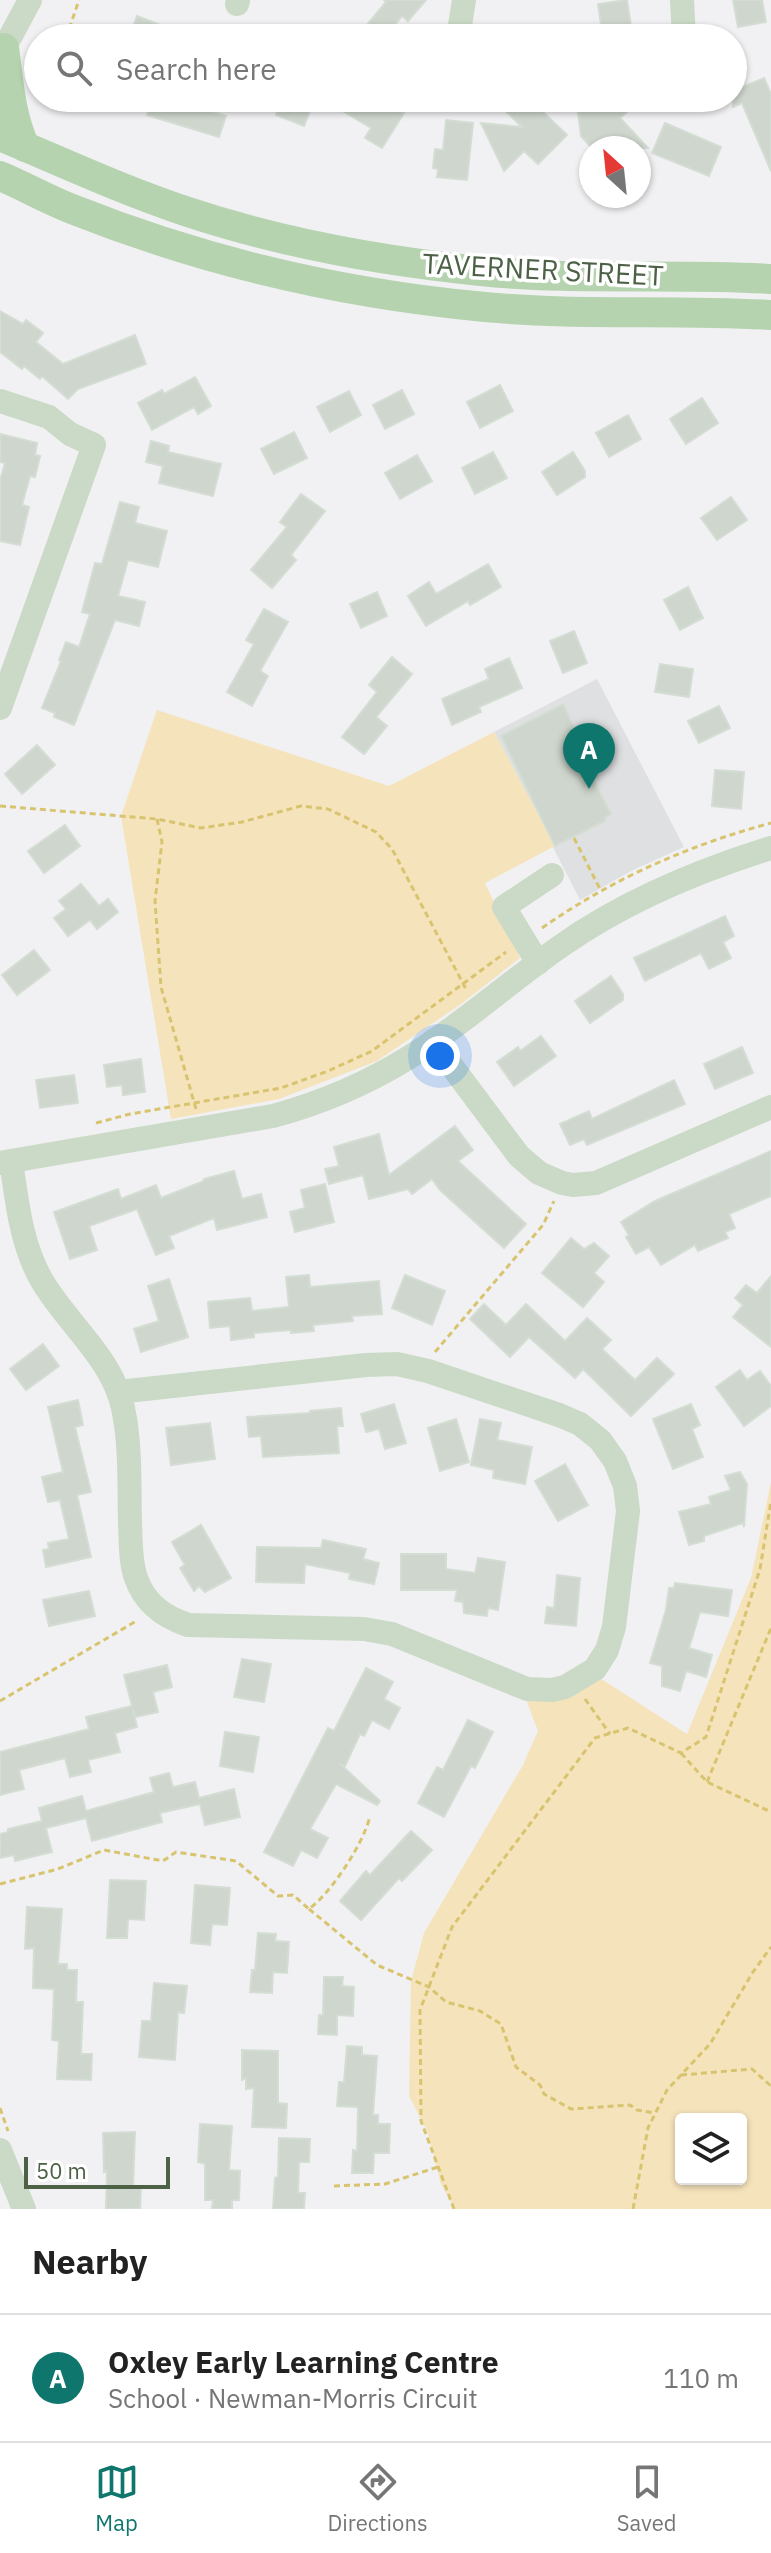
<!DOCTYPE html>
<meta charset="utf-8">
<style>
:root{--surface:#fff;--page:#f2f2f2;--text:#222;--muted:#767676;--line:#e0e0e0;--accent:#0f766e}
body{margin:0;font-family:"IBM Plex Sans",sans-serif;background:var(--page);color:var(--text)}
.controls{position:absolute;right:24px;bottom:24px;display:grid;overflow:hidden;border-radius:8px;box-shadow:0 2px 6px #0004}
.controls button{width:72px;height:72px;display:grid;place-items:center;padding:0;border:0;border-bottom:2px solid var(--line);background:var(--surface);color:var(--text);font:40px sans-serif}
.compass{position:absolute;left:579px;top:136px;width:72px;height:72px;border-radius:50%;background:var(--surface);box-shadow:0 2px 6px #0004;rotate:333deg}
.scale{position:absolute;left:24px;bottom:20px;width:146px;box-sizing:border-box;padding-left:8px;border:4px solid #4c6146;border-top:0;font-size:22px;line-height:28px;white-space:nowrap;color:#4c6146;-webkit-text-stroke:6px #fff;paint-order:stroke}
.you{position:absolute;left:440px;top:1056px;width:28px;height:28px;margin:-20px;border:6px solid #fff;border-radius:50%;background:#1a73e8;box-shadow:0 0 0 12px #1a73e833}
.badge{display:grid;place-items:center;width:52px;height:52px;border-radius:50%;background:var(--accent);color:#fff;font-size:26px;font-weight:700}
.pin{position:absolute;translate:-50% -66px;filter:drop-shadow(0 2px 4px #0008)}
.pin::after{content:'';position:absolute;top:42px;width:28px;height:24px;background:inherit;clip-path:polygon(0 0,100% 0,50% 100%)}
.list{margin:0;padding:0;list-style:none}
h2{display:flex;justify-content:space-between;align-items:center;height:104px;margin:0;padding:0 32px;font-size:34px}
h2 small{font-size:26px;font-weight:400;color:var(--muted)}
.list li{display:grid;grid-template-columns:52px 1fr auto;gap:24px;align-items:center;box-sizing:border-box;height:128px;padding:0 32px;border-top:2px solid var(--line)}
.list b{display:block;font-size:30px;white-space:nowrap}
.list p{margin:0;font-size:26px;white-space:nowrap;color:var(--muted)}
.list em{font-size:26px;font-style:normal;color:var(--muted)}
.icon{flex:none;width:44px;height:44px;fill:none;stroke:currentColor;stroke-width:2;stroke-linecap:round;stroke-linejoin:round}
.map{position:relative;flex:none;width:771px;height:2209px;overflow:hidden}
.search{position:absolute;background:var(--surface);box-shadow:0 2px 6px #0004;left:24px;right:24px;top:24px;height:88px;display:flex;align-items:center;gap:20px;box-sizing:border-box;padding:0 28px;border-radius:44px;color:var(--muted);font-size:30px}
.sheet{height:232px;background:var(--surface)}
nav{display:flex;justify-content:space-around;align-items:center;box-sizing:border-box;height:112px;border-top:2px solid var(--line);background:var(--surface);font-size:22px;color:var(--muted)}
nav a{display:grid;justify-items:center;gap:4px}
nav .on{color:var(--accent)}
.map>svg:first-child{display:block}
.education{fill:#dfe0e1}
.green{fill:#f5e3bb;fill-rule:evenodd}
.building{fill:#ced6cd;stroke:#d4ddd4;stroke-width:2}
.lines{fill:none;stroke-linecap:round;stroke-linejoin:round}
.path{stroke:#d8c46f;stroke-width:3;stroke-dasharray:6 4;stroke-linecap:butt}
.minor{stroke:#cadac6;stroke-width:24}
.major{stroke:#b5d3ae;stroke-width:30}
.labels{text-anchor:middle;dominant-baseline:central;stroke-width:7;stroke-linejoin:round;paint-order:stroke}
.street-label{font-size:28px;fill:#4c6146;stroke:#fff}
</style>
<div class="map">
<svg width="771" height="2209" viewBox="0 0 771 2209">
<rect width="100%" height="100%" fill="#f1f1f3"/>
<polygon class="education" points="597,679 684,847 631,871 580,900 494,732"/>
<g class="green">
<polygon points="157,710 389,786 494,732 555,846 485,883 520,958 461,1004 377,1061 279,1099 171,1119 121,816"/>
<path d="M771,1482v727h-316l-14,-25 -14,-53 -18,-35 2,-115 13,-48 99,-168 15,-34 -14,-37 71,-19 92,59 64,-156zM681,2119h60v60h-60z"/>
</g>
<g class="building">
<polygon points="384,0 426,0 408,21 402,16 384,38 356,38 386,2"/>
<polygon points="627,0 632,33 625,34 626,38 603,38 598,4"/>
<polygon points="733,0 762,0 766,22 738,27"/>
<polygon points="137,16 191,37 190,38 129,38"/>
<polygon points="764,78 771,94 771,171 742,103 733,107 733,91"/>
<polygon points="153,98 167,98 226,116 219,137 147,115"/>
<polygon points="282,98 315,98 304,126 276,115"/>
<polygon points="321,98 380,98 404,113 382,148 365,138 371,128"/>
<polygon points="492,98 529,98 567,135 538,164 524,151 504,171 481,123 522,127"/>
<polygon points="594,98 626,98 634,106 620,118 648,148 592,148 581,136 578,113"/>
<polygon points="446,120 473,123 467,180 437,177 438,169 433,168 435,149 443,150"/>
<polygon points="665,123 721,147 709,176 652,153"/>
<polygon points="0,311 23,324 26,320 43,333 36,342 63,364 135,335 146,364 78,389 68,399 42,376 40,379 24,366 22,369 0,352"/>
<polygon points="195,377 211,406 198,414 194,407 152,430 138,403 162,390 164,394"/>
<polygon points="500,385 513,411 480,428 467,402"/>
<polygon points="402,390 414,414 385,429 373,405"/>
<polygon points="349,391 361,415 330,432 317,407"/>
<polygon points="702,398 718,423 686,444 670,419"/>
<polygon points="628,415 641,439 609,457 596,433"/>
<polygon points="294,432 307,458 274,474 261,449"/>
<polygon points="0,434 37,443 35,455 40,456 35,477 30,476 22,505 29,507 20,545 0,541 0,481 5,463 0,462"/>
<polygon points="151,441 169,446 168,452 221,464 213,496 159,483 163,466 146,462"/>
<polygon points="493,452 507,478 475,494 462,468"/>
<polygon points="573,452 585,471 585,477 557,495 542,472"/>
<polygon points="417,455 432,481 400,499 385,473"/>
<polygon points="301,494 325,511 291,555 296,560 272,588 251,570 287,527 280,522"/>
<polygon points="731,497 747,520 717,540 701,518"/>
<polygon points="120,502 139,507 135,523 167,531 158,567 128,560 118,596 145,602 139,626 115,620 74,725 54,717 55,713 42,708 61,661 59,660 66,642 79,647 90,614 82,612 95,563 102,564"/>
<polygon points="488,564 501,587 470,605 468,601 426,626 408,596 429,582 436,594"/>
<polygon points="688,587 703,618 680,630 664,600"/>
<polygon points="377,592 387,616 361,628 350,604"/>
<polygon points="264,609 288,622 260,671 268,676 252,706 227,692 254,644 246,640"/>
<polygon points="574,631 587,663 563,673 550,641"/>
<polygon points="392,657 412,674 376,717 387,726 364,754 342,737 377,692 369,685"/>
<polygon points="509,658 522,688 479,707 481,712 452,725 442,699 489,679 485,669"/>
<polygon points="660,664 693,669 689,697 655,692"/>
<polygon points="563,704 598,777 593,779 611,814 604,818 605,821 555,846 501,736"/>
<polygon points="719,706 730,728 699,743 688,721"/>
<polygon points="37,745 55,765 22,794 5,774"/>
<polygon points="715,770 744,772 741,809 712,806"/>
<polygon points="65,825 80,846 44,873 28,851"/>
<polygon points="81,884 99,906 108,899 118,912 97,929 90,920 68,936 54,918 66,909 59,901"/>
<polygon points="725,916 734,936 723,942 731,958 709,969 701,953 645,981 634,958"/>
<polygon points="34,950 50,970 17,995 2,975"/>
<polygon points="611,976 623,994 623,1000 590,1023 575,1001"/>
<polygon points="541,1036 556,1056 514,1086 497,1062 518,1047 520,1051"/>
<polygon points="742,1047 753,1073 715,1089 704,1064"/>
<polygon points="141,1059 145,1092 123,1095 122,1085 107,1087 104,1065"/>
<polygon points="74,1075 78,1103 40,1108 36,1080"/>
<polygon points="674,1080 685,1104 587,1145 584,1139 570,1145 560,1124 589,1111 592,1119"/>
<polygon points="455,1126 473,1150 458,1161 526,1224 504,1248 440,1190 432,1179 412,1194 408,1189 369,1199 363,1175 329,1184 325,1169 339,1166 334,1147 379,1134 389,1175"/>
<polygon points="771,1151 771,1196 729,1214 735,1228 725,1232 728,1238 698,1251 695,1245 661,1265 649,1247 636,1254 626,1237 629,1235 621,1222 655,1201"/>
<polygon points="234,1171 242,1199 261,1194 267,1217 217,1230 214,1218 169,1236 174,1248 156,1255 137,1209 89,1226 97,1250 70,1259 54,1212 118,1189 121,1199 156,1185 161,1198 204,1181 204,1179"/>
<polygon points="325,1184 334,1222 295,1232 290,1212 305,1208 301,1190"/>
<polygon points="571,1238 584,1249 594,1243 609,1256 594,1273 604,1282 583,1307 542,1273"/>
<polygon points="309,1275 310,1287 379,1281 382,1314 352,1316 353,1321 313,1325 314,1331 291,1333 291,1330 254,1333 254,1337 231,1340 230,1326 210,1328 208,1302 250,1298 252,1311 289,1307 286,1277"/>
<polygon points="405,1275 445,1291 432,1325 392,1308"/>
<polygon points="771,1276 771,1347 733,1317 743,1305 735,1298 746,1285 757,1293"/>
<polygon points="169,1279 188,1337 141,1352 134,1329 159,1321 148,1286"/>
<polygon points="484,1304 506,1325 526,1304 565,1341 587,1318 611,1340 602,1349 635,1380 657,1358 674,1374 631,1416 583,1369 575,1378 529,1337 510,1357 470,1319"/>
<polygon points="43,1344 59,1366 26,1390 10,1369"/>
<polygon points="740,1370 747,1380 760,1371 771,1386 771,1406 744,1426 716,1387"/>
<polygon points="78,1400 83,1425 75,1427 91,1492 77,1495 91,1557 46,1567 43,1550 49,1549 48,1543 69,1539 60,1500 48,1502 42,1477 63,1472 48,1407"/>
<polygon points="394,1404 406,1443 385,1449 379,1429 366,1432 361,1414"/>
<polygon points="691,1404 700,1425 692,1429 703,1457 673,1469 653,1419"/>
<polygon points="341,1408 343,1426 337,1426 339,1453 263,1457 261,1436 249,1437 247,1417 310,1413 310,1411"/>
<polygon points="456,1419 469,1462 440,1471 428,1428"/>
<polygon points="480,1419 501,1423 497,1440 532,1447 525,1484 493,1478 494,1470 471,1465"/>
<polygon points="210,1423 215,1459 171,1465 166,1428"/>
<polygon points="565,1464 588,1505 558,1521 535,1481"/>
<polygon points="740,1472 747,1484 744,1527 743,1523 704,1536 704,1541 689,1545 679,1512 711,1504 709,1497 731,1490 725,1476"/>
<polygon points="201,1525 231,1578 205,1592 199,1586 194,1591 180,1568 185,1565 172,1542"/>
<polygon points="323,1540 366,1549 363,1559 379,1563 374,1584 349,1579 350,1573 305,1564 304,1583 256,1582 257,1547 321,1548"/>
<polygon points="401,1554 446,1554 446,1569 475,1573 478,1558 505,1562 498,1610 488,1608 487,1616 464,1613 463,1602 455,1601 457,1590 401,1590"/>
<polygon points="557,1575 580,1578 576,1626 545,1623 547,1607 554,1608"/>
<polygon points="675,1583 732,1590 728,1616 700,1612 689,1648 712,1655 706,1677 686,1671 680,1691 662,1686 662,1666 650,1663 666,1610 669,1588 674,1588"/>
<polygon points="89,1591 95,1616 49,1626 43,1600"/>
<polygon points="242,1659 271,1664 264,1702 234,1697"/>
<polygon points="167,1665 172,1687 153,1692 158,1712 135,1717 133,1709 137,1727 115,1733 120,1752 88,1760 91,1772 70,1777 65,1758 19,1770 24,1789 0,1795 0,1752 89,1729 86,1717 132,1706 124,1675"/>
<polygon points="366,1668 393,1682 384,1699 400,1708 389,1729 372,1720 364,1736 360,1734 345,1766 340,1764 380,1801 377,1805 336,1784 310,1829 328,1838 317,1858 301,1850 293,1866 264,1852 328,1728 334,1731"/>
<polygon points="468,1720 493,1732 475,1768 471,1766 444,1817 418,1803 437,1767 443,1770"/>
<polygon points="225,1732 259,1737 253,1772 220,1766"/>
<polygon points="169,1773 173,1787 195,1782 199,1798 234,1789 240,1817 205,1825 200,1804 160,1813 162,1822 92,1841 86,1818 46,1828 52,1852 15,1861 14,1855 0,1858 0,1834 8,1832 8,1829 42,1821 39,1808 82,1796 86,1811 154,1792 150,1778"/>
<polygon points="411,1831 432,1850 402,1881 399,1878 361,1920 340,1901 366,1871 370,1875"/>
<polygon points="110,1880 146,1881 144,1920 128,1919 127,1938 107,1938"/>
<polygon points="195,1885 230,1888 227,1925 212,1924 210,1945 191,1943"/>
<polygon points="27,1907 62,1909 58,1964 67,1964 67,1970 77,1970 76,2002 83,2002 81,2054 92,2054 91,2080 57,2079 59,2041 52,2040 54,1989 33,1988 34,1948 25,1949"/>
<polygon points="258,1933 276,1934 275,1941 289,1942 287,1973 273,1972 272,1993 250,1992 252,1970 255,1970"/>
<polygon points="324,1977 343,1977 342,1986 354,1987 353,2016 337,2015 337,2035 318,2034 319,2015 323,2015"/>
<polygon points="154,1983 187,1986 184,2013 178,2012 175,2060 139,2057 142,2021 151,2021"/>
<polygon points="347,2046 362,2047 362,2055 377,2056 373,2115 378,2115 378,2124 390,2124 389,2153 374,2153 373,2173 352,2173 353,2150 357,2151 358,2107 337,2106 339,2082 344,2082"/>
<polygon points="242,2050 278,2051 278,2103 287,2104 286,2128 252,2127 254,2088 246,2089 246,2078 242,2080"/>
<polygon points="200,2124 232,2126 229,2170 240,2171 239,2200 232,2200 232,2209 212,2209 213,2200 205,2200 205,2164 198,2162"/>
<polygon points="135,2132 133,2187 141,2188 140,2209 106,2209 107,2171 104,2172 103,2133"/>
<polygon points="279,2138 310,2139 309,2162 299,2162 298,2193 305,2193 304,2209 273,2209 275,2178 278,2177"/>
</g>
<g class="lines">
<g class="path">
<polyline points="66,38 79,0"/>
<polyline points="0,806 157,819 201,828 242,822 301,806 328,809 376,832 392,849 467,991"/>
<polyline points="157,819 162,842 155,901 161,987 196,1109"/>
<polyline points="574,838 601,891"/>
<path d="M542,928c70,-49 147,-83 229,-105"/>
<polyline points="96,1123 130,1114 281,1088 328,1071 372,1051 506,952"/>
<polyline points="435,1352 543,1225 554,1201"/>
<polyline points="585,1699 610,1734"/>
<polyline points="0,1701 138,1620"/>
<polyline points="681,1753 707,1782 771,1812"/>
<polyline points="707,1782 771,1628"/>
<path d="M0,1884l58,-15 46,-19 59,11 13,-9 60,9 42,35 15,-1 16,14c22,-16 55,-66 61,-93"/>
<polyline points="309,1909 377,1965 429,1987 446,2002 480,2011 501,2024 516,2067 540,2085 544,2094 571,2109 630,2105 637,2110 655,2113"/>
<polyline points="681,2075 752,2069 771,2086"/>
<polyline points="0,2108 8,2131"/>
<polyline points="334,2186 385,2184 438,2167"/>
<polyline points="454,2209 421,2121 420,2010 452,1927 595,1738 628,1728 681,1753 706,1737 760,1569 771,1501"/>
<polyline points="633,2209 648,2128 667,2090 710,2044 753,1972 771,1947"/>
</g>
<g class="minor">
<polyline points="682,0 684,38"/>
<polyline points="237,4 238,0"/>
<polyline points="458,38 464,0"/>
<polyline points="0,56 30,0"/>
<polyline points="0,401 49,417 70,434 94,445 0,708"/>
<polyline points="538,963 504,907 552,875"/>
<polyline points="433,1041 519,1156 539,1173 562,1183 573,1185 596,1183 771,1107"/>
<path d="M11,1161c6,40 10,83 30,118 25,44 71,78 82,129 8,37 6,78 7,116 1,18 0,37 6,54 9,26 28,39 52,47l176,4 28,5 135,55 25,1 13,-3 30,-18 12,-19 7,-23 14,-116 -3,-25 -10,-25 -15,-21 -20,-16 -21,-9 -131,-44 -31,-7 -31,1 -248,27"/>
<path d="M0,1163l273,-47c48,-13 93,-32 135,-58 54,-33 101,-76 153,-112 64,-45 136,-75 210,-98"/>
<polyline points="0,2150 24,2209"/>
</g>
<g class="major">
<path d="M4,48c5,34 6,67 21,99"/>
<path d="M0,136c62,26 122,54 185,75 96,32 196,50 296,60 96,10 194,2 290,8"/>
<path d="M0,176c24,10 47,23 72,33 133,53 271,85 413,98 95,9 191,2 286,8"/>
</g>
</g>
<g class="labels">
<g class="street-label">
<text transform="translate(543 269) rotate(3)">TAVERNER STREET</text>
</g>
</g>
</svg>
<div class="controls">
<button><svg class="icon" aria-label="layers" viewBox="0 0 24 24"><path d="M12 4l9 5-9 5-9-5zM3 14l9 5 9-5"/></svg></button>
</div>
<svg class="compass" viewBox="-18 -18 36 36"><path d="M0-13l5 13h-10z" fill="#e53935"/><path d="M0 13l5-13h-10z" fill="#767676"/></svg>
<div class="scale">50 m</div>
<div class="you"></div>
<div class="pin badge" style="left:589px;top:789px">A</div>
<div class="search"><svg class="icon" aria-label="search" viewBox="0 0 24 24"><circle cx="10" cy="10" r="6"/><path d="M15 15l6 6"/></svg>Search here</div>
</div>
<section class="sheet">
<h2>Nearby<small></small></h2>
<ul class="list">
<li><span class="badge">A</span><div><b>Oxley Early Learning Centre</b><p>School · Newman-Morris Circuit</p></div><em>110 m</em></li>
</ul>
</section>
<nav>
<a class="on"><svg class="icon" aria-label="map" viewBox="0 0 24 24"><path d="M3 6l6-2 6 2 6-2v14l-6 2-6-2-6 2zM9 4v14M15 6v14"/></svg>Map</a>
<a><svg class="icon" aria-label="directions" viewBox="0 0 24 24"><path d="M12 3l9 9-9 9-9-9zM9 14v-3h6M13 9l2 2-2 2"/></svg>Directions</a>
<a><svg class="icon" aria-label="saved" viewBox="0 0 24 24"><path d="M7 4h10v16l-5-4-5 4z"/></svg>Saved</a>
</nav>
